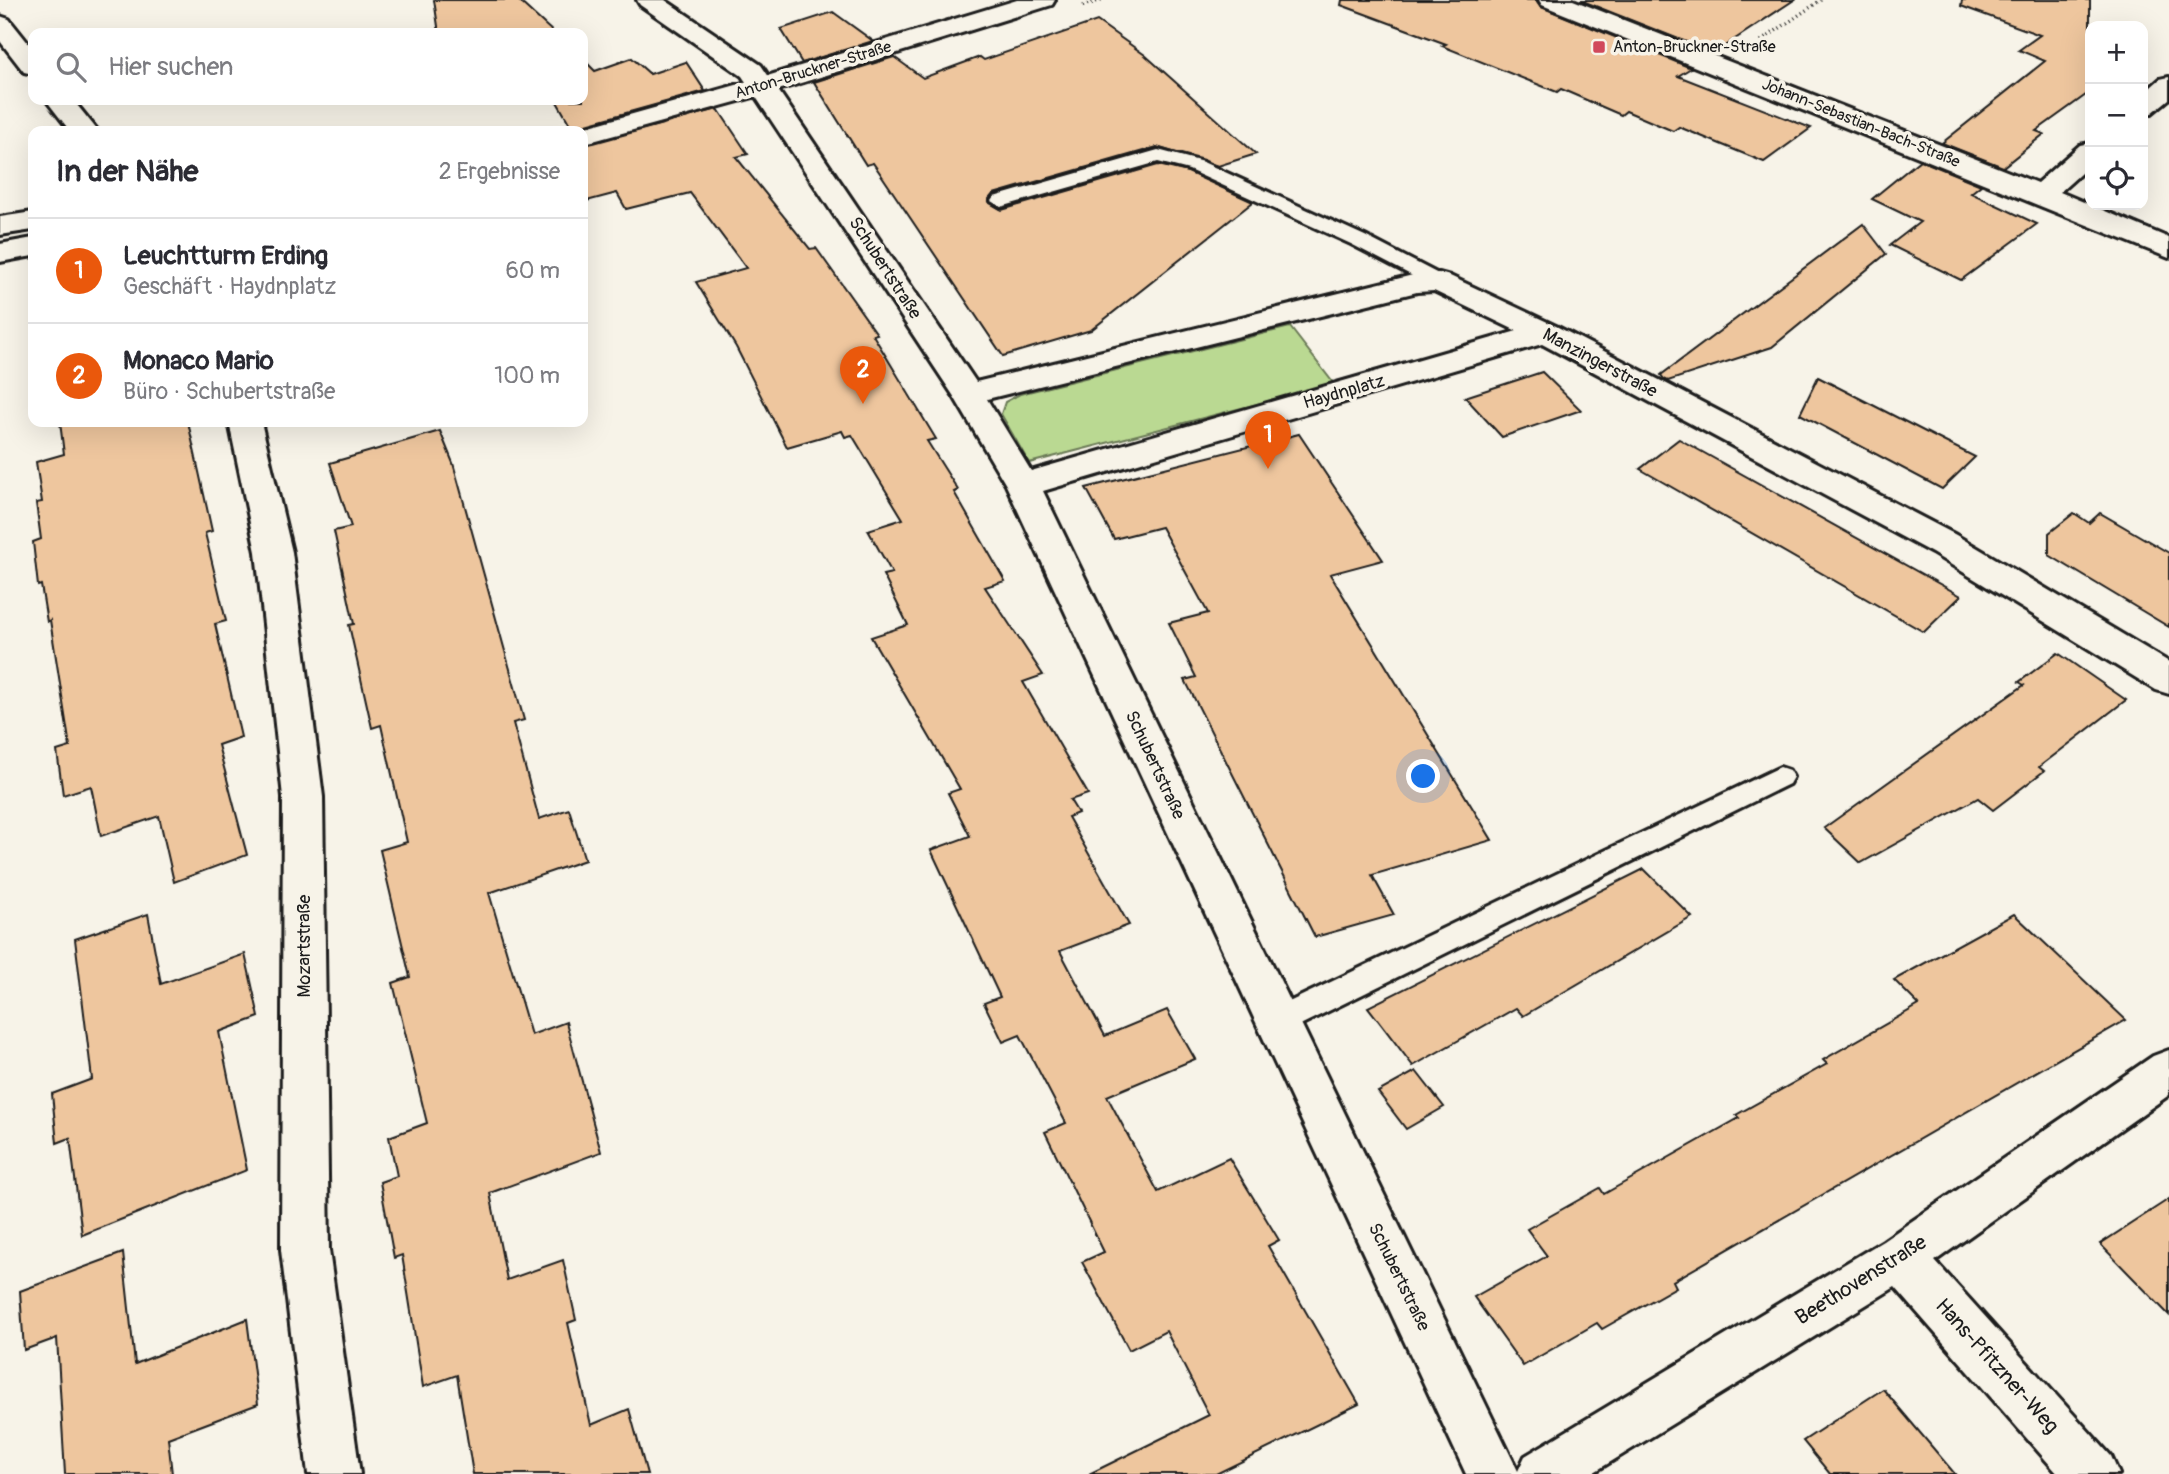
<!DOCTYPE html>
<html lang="de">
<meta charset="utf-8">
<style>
:root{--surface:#fff;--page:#f7f7f7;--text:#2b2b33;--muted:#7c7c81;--line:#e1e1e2;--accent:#ea580c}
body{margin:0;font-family:Pangolin,sans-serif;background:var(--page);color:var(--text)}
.controls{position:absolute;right:21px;top:21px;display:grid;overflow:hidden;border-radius:14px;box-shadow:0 7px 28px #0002}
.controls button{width:63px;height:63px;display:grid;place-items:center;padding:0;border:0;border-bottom:2px solid var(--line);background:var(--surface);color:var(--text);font:35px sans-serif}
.you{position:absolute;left:1424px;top:777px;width:24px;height:24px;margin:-18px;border:5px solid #fff;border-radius:50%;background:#1a73e8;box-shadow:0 0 0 10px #1a73e833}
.badge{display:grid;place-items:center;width:46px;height:46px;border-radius:50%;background:var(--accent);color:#fff;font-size:23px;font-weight:700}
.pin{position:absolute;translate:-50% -58px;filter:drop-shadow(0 2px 4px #0008)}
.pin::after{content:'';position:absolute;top:37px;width:24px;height:21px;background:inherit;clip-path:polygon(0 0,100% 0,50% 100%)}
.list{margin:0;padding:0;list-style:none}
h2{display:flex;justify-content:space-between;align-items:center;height:91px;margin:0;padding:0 28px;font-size:30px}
h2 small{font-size:23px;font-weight:400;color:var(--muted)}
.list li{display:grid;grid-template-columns:46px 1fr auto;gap:21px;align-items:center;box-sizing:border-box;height:105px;padding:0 28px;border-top:2px solid var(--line)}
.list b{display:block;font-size:26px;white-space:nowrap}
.list p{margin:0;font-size:23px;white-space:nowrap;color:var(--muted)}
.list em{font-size:23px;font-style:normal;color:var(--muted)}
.icon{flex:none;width:38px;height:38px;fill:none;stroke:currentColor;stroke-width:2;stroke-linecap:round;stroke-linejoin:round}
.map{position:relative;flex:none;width:2169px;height:1474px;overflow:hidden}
.search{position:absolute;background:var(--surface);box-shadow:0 7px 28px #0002;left:28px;top:28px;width:560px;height:77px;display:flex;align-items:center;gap:18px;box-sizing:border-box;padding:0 24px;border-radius:14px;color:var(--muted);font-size:26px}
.panel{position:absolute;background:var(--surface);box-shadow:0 7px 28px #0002;left:28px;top:126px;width:560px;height:301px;border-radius:14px}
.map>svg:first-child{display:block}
.green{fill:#bad992;stroke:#6b7a57;stroke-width:2}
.building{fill:#eec69e;stroke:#1c1c1c;stroke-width:2}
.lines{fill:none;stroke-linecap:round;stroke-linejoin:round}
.lane-casing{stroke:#1c1c1c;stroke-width:6}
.street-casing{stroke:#1c1c1c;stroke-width:6}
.secondary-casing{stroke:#1c1c1c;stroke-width:6}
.path{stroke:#1c1c1c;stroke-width:3.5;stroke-dasharray:1 3.5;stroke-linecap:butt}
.lane{fill:#f7f3e8;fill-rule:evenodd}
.street{fill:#f7f3e8;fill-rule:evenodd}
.secondary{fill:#f7f3e8;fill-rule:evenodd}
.poi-dot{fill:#d1495b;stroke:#f7f3e8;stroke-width:2.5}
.labels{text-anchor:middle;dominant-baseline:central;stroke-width:7;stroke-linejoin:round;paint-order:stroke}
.far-poi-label{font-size:16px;fill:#1c1c1c;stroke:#f7f3e8;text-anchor:start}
.far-street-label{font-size:16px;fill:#1c1c1c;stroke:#f7f3e8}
.street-label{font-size:18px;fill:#1c1c1c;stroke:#f7f3e8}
.near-street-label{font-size:21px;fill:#1c1c1c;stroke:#f7f3e8}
</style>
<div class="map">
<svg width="2169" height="1474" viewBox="0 0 2169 1474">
<rect width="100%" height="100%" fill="#f7f3e8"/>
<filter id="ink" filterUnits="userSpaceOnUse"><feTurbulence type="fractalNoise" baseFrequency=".0143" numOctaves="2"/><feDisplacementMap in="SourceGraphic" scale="14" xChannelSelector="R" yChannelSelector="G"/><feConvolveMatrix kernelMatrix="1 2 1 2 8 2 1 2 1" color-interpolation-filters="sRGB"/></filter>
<g filter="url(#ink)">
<polygon class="green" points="1290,327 1334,384 1029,463 1001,414 1005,402 1020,394"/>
<g class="building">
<polygon points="434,0 518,0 554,33 439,33"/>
<polygon points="1342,0 1536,0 1541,7 1691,68 1678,76 1811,128 1764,162 1679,127 1673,131 1626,111 1621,115 1561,89 1557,92 1442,46 1446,44 1341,5"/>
<polygon points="1580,0 1794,0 1714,53"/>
<polygon points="1962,0 2090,0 2090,92 2036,131 2044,134 2003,167 1942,143 2045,61 2019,50 2040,35 1961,6"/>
<polygon points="833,12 873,41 802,63 781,29"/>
<polygon points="1097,21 1145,55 1256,154 1218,166 1157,147 993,194 989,199 990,203 1002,210 1158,165 1188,172 1253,202 1091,330 1003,356 882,176 873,163 866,165 814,82 894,57 923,78 980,57 984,60"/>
<polygon points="632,58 650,74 686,62 705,91 572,128 556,100 583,100 583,59 595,71"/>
<polygon points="718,109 748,154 736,157 810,249 816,248 877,334 873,335 936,439 927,441 958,490 954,492 1005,581 985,587 1043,675 1023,682 1088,794 1070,800 1078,813 1068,817 1129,925 1060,951 1105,1036 1167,1010 1195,1059 1107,1096 1158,1192 1229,1158 1279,1240 1268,1246 1359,1404 1216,1474 1089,1474 1209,1415 1166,1331 1129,1350 1082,1262 1104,1252 1045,1132 1066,1123 1020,1035 1003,1042 984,1003 1000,997 931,850 970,836 948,793 960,789 871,637 908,625 883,575 892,573 868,530 903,519 852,435 845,437 842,431 787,447 736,347 696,282 746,268 690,193 626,209 617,193 583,202 583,145"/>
<polygon points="1920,160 1981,185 1971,193 2037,224 1961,280 1890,245 1920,222 1872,199"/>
<polygon points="1863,224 1886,254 1772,347 1668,381 1664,379 1661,375"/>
<polygon points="1542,372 1581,410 1502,437 1465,397"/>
<polygon points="1818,377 1945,442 1975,457 1942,489 1800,414"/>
<polygon points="60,422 188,422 212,531 205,533 226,621 215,624 241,737 218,745 247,855 174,882 159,816 101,836 91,786 63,795 57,751 70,747 50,620 47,622 41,585 38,586 33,542 41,539 36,503 42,502 36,462 64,454"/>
<polygon points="440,431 453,463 524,720 513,723 539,819 569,809 585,860 489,893 531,1035 566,1022 601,1152 490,1193 507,1280 563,1260 576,1320 568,1323 591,1425 629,1409 647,1474 473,1474 457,1375 423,1387 402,1255 394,1258 380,1182 397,1176 389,1137 427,1123 393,983 410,977 380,850 407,842 381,725 372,728 349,625 354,624 334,531 351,527 330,463"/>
<polygon points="1299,434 1383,560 1330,574 1492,840 1372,875 1394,915 1315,937 1185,680 1196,677 1169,623 1208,613 1161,527 1114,539 1086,488"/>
<polygon points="1679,439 1961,596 1924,632 1640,469"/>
<polygon points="2074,513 2089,523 2100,513 2169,553 2169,627 2049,555 2049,533"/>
<polygon points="2058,653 2126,700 2039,767 2044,771 1993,810 1978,798 1861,863 1824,828 2024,685 2019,682"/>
<polygon points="1644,869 1692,917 1523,1016 1516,1008 1413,1066 1368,1007"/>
<polygon points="148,914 161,984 245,954 259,1017 219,1032 247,1170 82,1235 70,1138 57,1143 52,1094 92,1079 75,939"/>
<polygon points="2014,914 2126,1020 1673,1281 1676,1287 1602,1329 1597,1323 1523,1366 1474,1297 1547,1256 1527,1229 1600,1188 1604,1194 1739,1118 1736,1115 1827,1064 1823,1060 1919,1005 1894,980"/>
<polygon points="1416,1071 1444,1107 1406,1129 1378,1092"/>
<polygon points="2169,1199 2169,1315 2100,1244"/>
<polygon points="123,1253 135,1364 247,1319 258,1404 168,1438 172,1474 65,1474 57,1338 24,1350 20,1291"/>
<polygon points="1883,1389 1955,1474 1830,1474 1803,1441"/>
</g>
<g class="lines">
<defs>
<g id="lane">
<polygon points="1158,150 1203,162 1365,236 1446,278 1449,282 1446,286 1432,286 1351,244 1189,170 1158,162 1001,207 991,201 994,197"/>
<polygon points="1780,767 1789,770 1793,777 1789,784 1288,1031 1277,1035 1266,1031 1262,1022 1266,1013"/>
</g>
<g id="street">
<path d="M637,0h28l96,65 215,317 441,-108 22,-1 11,3 106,50 400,209 213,127v32l-13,-4 -224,-137 -390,-209 -499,147 475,980 7,-15 358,-215 270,-185 16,-6v45l-234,166 176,195 8,18h-61l-163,-187 -304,187h-125l-460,-989 -53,-90 -211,-319 -102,-71zM1434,291l83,40 -486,140 -44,-72 430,-107z"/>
<polygon points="1539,0 1573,0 2037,183 2080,145 2090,143 2090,165 2060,192 2169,238 2169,258 1542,5"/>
<polygon points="0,16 9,19 33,49 33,74 24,72 0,41"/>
<polygon points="2169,77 2169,99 2152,113 2143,115 2143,94 2160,79"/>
<polygon points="46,100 73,100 98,131 70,131"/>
<polygon points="33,212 33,230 0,235 0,217"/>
<polygon points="229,422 261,422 292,552 323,797 329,1250 360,1474 308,1474 281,1250 283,797 256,552"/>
</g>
<g id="secondary">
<polygon points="1017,0 1055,0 1052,5 772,92 593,141 583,143 583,131 572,131 754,80"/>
<polygon points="33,238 33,256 0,262 0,244"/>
</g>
</defs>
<use href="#lane" class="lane-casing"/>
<use href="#street" class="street-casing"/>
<use href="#secondary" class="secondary-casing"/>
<g class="path">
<polyline points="1083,6 1102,0"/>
<polyline points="1761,41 1821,0"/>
</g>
<use href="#lane" class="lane"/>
<use href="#street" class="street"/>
<use href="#secondary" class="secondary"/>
</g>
</g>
<rect class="poi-dot" x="1592" y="40" width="14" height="14" rx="3.5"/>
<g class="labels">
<g class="far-poi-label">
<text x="1613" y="47">Anton-Bruckner-Straße</text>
</g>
<g class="far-street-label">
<text transform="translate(813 70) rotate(-17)">Anton-Bruckner-Straße</text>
<text transform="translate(1861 123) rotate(22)">Johann-Sebastian-Bach-Straße</text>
</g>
<g class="street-label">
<text transform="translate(885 268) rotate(57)">Schubertstraße</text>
<text transform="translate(1600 363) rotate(28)">Manzingerstraße</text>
<text transform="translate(1344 392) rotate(-16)">Haydnplatz</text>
<text transform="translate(1155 765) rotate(65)">Schubertstraße</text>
<text transform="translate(304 946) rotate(-90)">Mozartstraße</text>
<text transform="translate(1399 1277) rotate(64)">Schubertstraße</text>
</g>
<g class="near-street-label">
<text transform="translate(1861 1280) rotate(-32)">Beethovenstraße</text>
<text transform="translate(1997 1366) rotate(48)">Hans-Pfitzner-Weg</text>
</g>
</g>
</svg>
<div class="controls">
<button>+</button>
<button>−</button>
<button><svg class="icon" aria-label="locate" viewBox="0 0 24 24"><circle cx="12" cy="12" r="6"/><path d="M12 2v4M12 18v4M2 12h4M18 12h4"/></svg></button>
</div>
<div class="you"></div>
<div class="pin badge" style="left:1268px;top:469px">1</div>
<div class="pin badge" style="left:863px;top:404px">2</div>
<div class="search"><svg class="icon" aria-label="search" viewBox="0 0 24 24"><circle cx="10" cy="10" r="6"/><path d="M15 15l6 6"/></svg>Hier suchen</div>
<section class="panel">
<h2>In der Nähe<small>2 Ergebnisse</small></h2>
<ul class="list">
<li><span class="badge">1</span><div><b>Leuchtturm Erding</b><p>Geschäft · Haydnplatz</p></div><em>60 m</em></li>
<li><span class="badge">2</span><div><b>Monaco Mario</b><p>Büro · Schubertstraße</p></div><em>100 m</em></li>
</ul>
</section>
</div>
